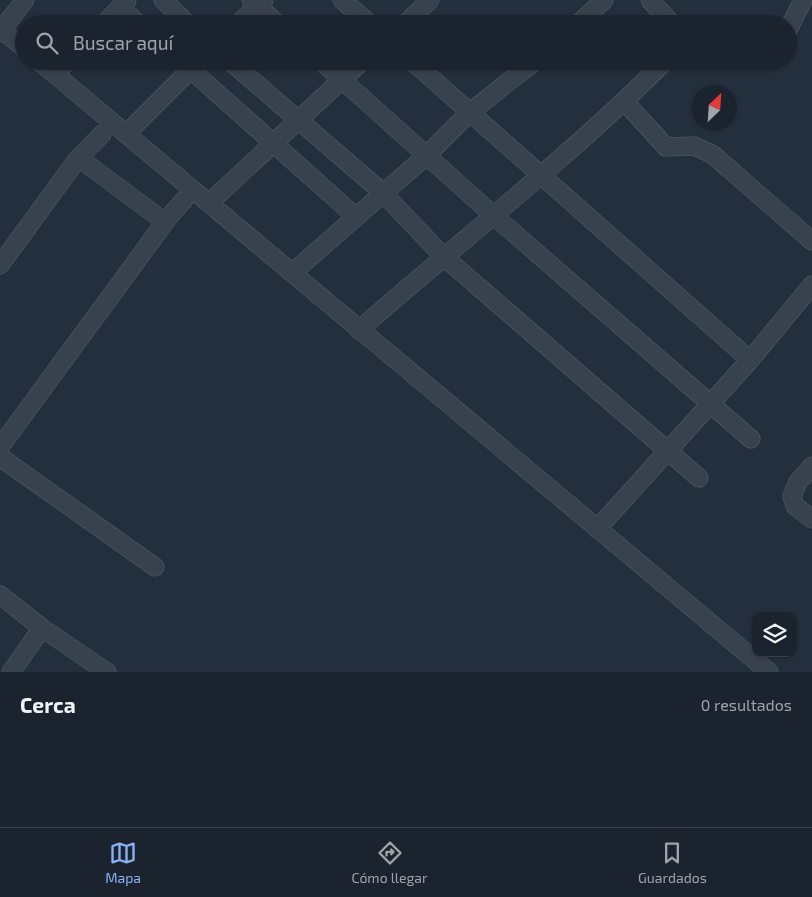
<!DOCTYPE html>
<html lang="es">
<meta charset="utf-8">
<style>
:root{--surface:#1b232e;--page:#242b36;--text:#f1f3f6;--muted:#a0a4aa;--line:#39404a;--accent:#8ab4f8}
body{margin:0;font-family:"Exo 2",sans-serif;background:var(--page);color:var(--text)}
.controls{position:absolute;right:15px;bottom:15px;display:grid;overflow:hidden;border-radius:10px;box-shadow:0 1px 4px #0004}
.controls button{width:45px;height:45px;display:grid;place-items:center;padding:0;border:0;border-bottom:1px solid var(--line);background:var(--surface);color:var(--text);font:25px sans-serif}
.compass{position:absolute;left:692px;top:85px;width:45px;height:45px;border-radius:50%;background:var(--surface);box-shadow:0 1px 4px #0004;rotate:25deg}
.list{margin:0;padding:0;list-style:none}
h2{display:flex;justify-content:space-between;align-items:center;height:65px;margin:0;padding:0 20px;font-size:21px}
h2 small{font-size:16px;font-weight:400;color:var(--muted)}
.icon{flex:none;width:28px;height:28px;fill:none;stroke:currentColor;stroke-width:2;stroke-linecap:round;stroke-linejoin:round}
.map{position:relative;flex:none;width:812px;height:672px;overflow:hidden}
.search{position:absolute;background:var(--surface);box-shadow:0 1px 4px #0004;left:15px;right:15px;top:15px;height:55px;display:flex;align-items:center;gap:12px;box-sizing:border-box;padding:0 18px;border-radius:28px;color:var(--muted);font-size:19px}
.sheet{height:155px;background:var(--surface)}
nav{display:flex;justify-content:space-around;align-items:center;box-sizing:border-box;height:70px;border-top:1px solid var(--line);background:var(--surface);font-size:14px;color:var(--muted)}
nav a{display:grid;justify-items:center;gap:2px}
nav .on{color:var(--accent)}
.map>svg:first-child{display:block}
.lines{fill:none;stroke-linecap:round;stroke-linejoin:round}
.minor-casing{stroke:#565f6c;stroke-width:19}
.minor{stroke:#38414e;stroke-width:18}
</style>
<div class="map">
<svg width="812" height="672" viewBox="0 0 812 672">
<rect width="100%" height="100%" fill="#242f3e"/>
<g class="lines">
<defs>
<g id="minor">
<polyline points="163,0 188,24"/>
<polyline points="251,0 278,24"/>
<polyline points="342,0 370,24"/>
<polyline points="650,0 672,24"/>
<polyline points="120,7 139,24"/>
<polyline points="104,24 127,0"/>
<polyline points="238,24 264,0"/>
<polyline points="405,24 430,0"/>
<polyline points="578,24 604,0"/>
<polyline points="2,30 24,48"/>
<polyline points="788,30 803,0"/>
<polyline points="0,32 25,0"/>
<polyline points="39,61 769,672"/>
<polyline points="181,61 355,216"/>
<polyline points="230,61 382,192 443,256 699,478"/>
<polyline points="321,61 493,215 751,439"/>
<polyline points="412,61 750,360"/>
<polyline points="55,74 67,61"/>
<polyline points="625,102 666,147 694,146 712,154 812,241"/>
<polyline points="126,134 199,61"/>
<polyline points="79,158 165,222"/>
<polyline points="209,203 362,61"/>
<polyline points="0,265 76,161 102,134"/>
<polyline points="292,273 426,156 469,113 535,61"/>
<path d="M359,330c102,-90 210,-172 306,-269"/>
<polyline points="0,447 168,218 184,200"/>
<polyline points="0,457 155,567"/>
<polyline points="812,466 798,482 792,496 795,506 812,519"/>
<polyline points="597,529 750,360 812,285"/>
<polyline points="0,595 42,628 107,672"/>
<polyline points="11,672 42,628"/>
</g>
</defs>
<use href="#minor" class="minor-casing"/>
<use href="#minor" class="minor"/>
</g>
</svg>
<div class="controls">
<button><svg class="icon" aria-label="layers" viewBox="0 0 24 24"><path d="M12 4l9 5-9 5-9-5zM3 14l9 5 9-5"/></svg></button>
</div>
<svg class="compass" viewBox="-18 -18 36 36"><path d="M0-13l5 13h-10z" fill="#e53935"/><path d="M0 13l5-13h-10z" fill="#a0a4aa"/></svg>
<div class="search"><svg class="icon" aria-label="search" viewBox="0 0 24 24"><circle cx="10" cy="10" r="6"/><path d="M15 15l6 6"/></svg>Buscar aquí</div>
</div>
<section class="sheet">
<h2>Cerca<small>0 resultados</small></h2>
<ul class="list">
</ul>
</section>
<nav>
<a class="on"><svg class="icon" aria-label="map" viewBox="0 0 24 24"><path d="M3 6l6-2 6 2 6-2v14l-6 2-6-2-6 2zM9 4v14M15 6v14"/></svg>Mapa</a>
<a><svg class="icon" aria-label="directions" viewBox="0 0 24 24"><path d="M12 3l9 9-9 9-9-9zM9 14v-3h6M13 9l2 2-2 2"/></svg>Cómo llegar</a>
<a><svg class="icon" aria-label="saved" viewBox="0 0 24 24"><path d="M7 4h10v16l-5-4-5 4z"/></svg>Guardados</a>
</nav>
